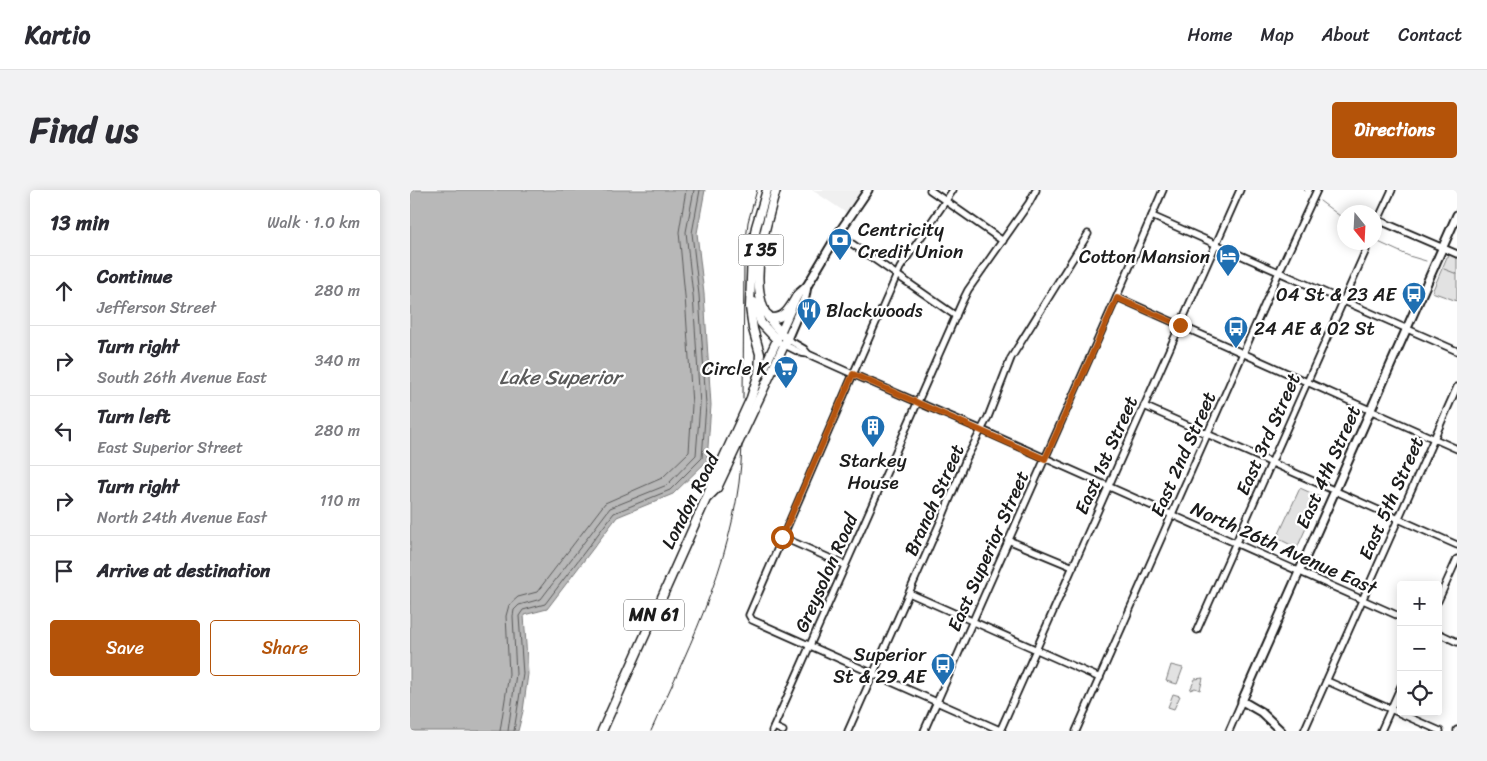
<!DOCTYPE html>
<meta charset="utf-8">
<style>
:root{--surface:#fff;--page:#f2f2f3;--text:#2b2b33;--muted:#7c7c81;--line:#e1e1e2;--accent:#b45309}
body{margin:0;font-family:Sriracha,sans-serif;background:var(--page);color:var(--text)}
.controls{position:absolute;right:15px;bottom:15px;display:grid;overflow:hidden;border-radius:5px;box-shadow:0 2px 12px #0003}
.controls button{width:45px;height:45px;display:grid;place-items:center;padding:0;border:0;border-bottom:1px solid var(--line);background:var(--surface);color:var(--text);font:25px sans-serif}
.compass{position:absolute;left:927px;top:15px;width:45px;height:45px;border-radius:50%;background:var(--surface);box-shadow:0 2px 12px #0003;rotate:162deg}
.stop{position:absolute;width:15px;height:15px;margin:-11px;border:4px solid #b45309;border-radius:50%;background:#fff}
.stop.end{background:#b45309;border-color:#fff;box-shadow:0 1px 5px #0008}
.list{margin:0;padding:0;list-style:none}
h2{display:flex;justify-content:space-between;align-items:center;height:65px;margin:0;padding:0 20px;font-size:21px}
h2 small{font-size:16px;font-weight:400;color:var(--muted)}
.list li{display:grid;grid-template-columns:32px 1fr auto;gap:15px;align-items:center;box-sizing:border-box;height:70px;padding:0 20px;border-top:1px solid var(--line)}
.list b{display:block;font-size:19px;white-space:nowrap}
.list p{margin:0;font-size:16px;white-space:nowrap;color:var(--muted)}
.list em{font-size:16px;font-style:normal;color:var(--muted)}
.actions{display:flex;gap:10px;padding:15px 20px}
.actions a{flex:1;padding:11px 0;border:1px solid var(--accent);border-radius:5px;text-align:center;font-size:18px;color:var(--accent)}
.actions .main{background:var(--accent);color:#fff}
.icon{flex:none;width:28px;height:28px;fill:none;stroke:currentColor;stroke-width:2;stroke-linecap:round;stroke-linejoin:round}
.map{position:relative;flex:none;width:1047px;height:541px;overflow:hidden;border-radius:5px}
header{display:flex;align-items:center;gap:30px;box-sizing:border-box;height:70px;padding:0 25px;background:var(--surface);border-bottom:1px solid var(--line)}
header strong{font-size:24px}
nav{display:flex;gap:28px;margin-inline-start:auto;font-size:18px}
.intro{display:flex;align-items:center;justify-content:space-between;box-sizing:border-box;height:120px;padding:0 30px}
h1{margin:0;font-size:35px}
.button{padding:12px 22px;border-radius:5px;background:var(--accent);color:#fff;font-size:18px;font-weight:700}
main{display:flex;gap:30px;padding:0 30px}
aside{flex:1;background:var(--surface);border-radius:5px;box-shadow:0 2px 12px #0003}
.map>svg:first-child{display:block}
.built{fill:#f0f0f0}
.green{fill:#e2e2e2;stroke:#7f7f7f}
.water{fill:#b8b8b8;stroke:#7a7a7a}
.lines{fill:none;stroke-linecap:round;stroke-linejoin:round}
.shore{stroke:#5a5a5a;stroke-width:1}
.stream{stroke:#7a7a7a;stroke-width:1}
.minor-casing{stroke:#1c1c1c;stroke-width:9}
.major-casing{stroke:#1c1c1c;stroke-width:11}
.highway-casing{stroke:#1c1c1c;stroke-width:11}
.minor{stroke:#fff;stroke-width:5.5}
.major{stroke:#fff;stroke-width:7}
.highway{stroke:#fff;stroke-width:8}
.rail{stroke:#1c1c1c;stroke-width:1}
.route{stroke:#b45309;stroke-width:6}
.labels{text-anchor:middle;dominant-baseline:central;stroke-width:4.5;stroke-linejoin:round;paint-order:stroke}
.shield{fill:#fff;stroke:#606060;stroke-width:1}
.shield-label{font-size:18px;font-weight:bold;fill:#1c1c1c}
.poi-label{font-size:19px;fill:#1c1c1c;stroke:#fff;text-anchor:end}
.street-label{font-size:19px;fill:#1c1c1c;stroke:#fff}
.water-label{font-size:20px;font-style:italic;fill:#5a5a5a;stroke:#fff}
</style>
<header>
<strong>Kartio</strong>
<nav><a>Home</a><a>Map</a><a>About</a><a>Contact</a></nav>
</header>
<div class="intro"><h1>Find us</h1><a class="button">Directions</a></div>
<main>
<aside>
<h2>13 min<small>Walk · 1.0 km</small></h2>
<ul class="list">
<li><svg class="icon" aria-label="ahead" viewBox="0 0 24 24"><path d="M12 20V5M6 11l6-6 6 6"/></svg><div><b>Continue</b><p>Jefferson Street</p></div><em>280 m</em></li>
<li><svg class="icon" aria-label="right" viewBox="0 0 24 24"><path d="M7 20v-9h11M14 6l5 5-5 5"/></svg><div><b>Turn right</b><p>South 26th Avenue East</p></div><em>340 m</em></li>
<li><svg class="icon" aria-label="left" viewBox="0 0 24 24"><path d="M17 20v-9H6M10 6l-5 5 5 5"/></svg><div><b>Turn left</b><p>East Superior Street</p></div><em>280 m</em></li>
<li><svg class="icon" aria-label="right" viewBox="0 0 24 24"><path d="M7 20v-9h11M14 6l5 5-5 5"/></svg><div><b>Turn right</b><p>North 24th Avenue East</p></div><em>110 m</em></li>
<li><svg class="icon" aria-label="arrive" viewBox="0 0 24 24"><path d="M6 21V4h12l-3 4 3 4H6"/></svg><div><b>Arrive at destination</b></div></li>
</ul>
<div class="actions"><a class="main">Save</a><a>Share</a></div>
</aside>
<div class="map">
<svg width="1047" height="541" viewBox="0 0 1047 541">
<rect width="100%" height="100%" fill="#fff"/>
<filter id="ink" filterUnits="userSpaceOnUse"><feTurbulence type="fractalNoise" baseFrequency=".02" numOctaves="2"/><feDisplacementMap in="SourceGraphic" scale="10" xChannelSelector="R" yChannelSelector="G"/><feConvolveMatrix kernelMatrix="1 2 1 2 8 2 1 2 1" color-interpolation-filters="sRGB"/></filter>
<g filter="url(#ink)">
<polygon class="built" points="402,0 454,0 438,24"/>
<g class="green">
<polygon points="1041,65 1047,68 1047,111 1022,102 1037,67"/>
<polygon points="890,298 910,307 887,358 867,348"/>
<polygon points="761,475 773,478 767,494 756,491"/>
<polygon points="793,488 790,500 785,498 780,500 785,489"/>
<polygon points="763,504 770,506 764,519 758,517"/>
</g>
<polygon class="water" points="0,0 295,0 287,43 294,104 301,215 297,271 263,304 207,327 137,419 114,425 118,484 113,521 108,541 0,541"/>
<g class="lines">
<g class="shore">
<polyline points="90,541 99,484 96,426 99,415 108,407 127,402 195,313 252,288 279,262 282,215 275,106 269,42 276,0"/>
<polyline points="98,541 106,484 103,426 104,420 109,415 131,409 200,318 257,295 286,265 290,215 283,105 276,42 284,0"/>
<polyline points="104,541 113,484 109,426 113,420 135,414 204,323 260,300 292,268 296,215 289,105 282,43 290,0"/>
</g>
<g class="stream">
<polyline points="894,0 895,1"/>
<polyline points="910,11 934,29"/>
<polyline points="964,50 999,66 1016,71"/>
<polyline points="1034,79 1047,84"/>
</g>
<defs>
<g id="minor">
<polyline points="520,0 593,51"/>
<polyline points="543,0 490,78 441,189 339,425 342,430 592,541"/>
<polyline points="982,0 968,30 1047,64"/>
<polyline points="742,26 1047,161"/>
<polyline points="428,44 546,126"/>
<polyline points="707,107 1047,259"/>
<polyline points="377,149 394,159 398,164"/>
<polyline points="371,153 391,163 398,164 447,186 572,240 991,427"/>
<polyline points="734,216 1047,355"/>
<polyline points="372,347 435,375"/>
<polyline points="598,350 663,377"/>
<polyline points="499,403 690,488"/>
<polyline points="1028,411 1047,369"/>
<polyline points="787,440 956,60"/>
<polyline points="1028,443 1047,452"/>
<polyline points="917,491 1030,541"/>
<polyline points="364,537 373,541"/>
<polyline points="362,541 552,112 558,100 619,13 626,0"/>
<polyline points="438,541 532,328 556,269 578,227 601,168 678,44"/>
<polyline points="514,541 704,113 753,0"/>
<polyline points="590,541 830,0"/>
<polyline points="666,541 869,82 907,0"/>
<polyline points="819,541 832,511"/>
<polyline points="894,541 1047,197"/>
<polyline points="971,541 991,496"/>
<polyline points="1047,541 1047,540"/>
</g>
<g id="major">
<polyline points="369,146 388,104 397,96 428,44 458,0"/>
<polyline points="377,149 395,107 397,96"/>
<polyline points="871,541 851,522 832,511 1047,25"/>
</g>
<g id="highway">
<polyline points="344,112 351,133 367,150 352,182"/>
<path d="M358,125l3,3c15,1 20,-13 27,-24"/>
<polyline points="297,307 301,295 341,208 349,183 350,164 343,139 340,117 342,61 346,37 357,0"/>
<path d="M192,541l104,-232 11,-11 70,-149c-8,-8 -16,-16 -22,-27 -16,-34 1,-88 11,-122"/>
</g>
</defs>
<use href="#minor" class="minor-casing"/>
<use href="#major" class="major-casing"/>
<use href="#highway" class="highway-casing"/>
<use href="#minor" class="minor"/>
<use href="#major" class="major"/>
<use href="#highway" class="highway"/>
<g class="rail">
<polyline points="333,209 334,69 338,32 347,0"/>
<path d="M241,541c42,-93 88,-182 91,-286"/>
</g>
</g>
</g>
<g class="lines" filter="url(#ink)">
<polyline class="route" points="372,347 443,184 635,269 707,108 770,135"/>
</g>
<defs>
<symbol id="bank-pin" viewBox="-11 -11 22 30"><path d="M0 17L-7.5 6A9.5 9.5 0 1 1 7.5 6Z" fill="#1f6fb2" stroke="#fff"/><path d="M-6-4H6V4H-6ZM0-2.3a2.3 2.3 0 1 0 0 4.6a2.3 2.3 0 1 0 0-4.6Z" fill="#fff"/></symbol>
<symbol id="hotel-pin" viewBox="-11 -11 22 30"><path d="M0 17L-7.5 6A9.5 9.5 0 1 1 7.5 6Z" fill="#1f6fb2" stroke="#fff"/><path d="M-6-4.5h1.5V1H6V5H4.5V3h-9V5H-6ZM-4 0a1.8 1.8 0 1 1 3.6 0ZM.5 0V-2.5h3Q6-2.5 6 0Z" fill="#fff"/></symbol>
<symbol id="bus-pin" viewBox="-11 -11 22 30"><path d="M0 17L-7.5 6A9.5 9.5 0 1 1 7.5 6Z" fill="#1f6fb2" stroke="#fff"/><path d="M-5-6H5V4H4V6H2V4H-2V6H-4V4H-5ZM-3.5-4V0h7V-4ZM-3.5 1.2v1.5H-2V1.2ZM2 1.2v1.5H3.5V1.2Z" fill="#fff"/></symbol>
<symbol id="restaurant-pin" viewBox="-11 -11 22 30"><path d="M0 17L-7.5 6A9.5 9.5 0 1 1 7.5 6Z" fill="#1f6fb2" stroke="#fff"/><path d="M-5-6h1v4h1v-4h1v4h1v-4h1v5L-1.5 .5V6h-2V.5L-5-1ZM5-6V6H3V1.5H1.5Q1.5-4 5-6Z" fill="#fff"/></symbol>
<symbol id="supermarket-pin" viewBox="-11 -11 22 30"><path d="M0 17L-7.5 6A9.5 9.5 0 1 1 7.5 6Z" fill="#1f6fb2" stroke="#fff"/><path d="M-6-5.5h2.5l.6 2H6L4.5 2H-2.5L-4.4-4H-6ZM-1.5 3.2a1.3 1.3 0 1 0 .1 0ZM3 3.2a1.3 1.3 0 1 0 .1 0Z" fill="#fff"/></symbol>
<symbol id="building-pin" viewBox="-11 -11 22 30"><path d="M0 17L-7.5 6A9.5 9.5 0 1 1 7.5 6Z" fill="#1f6fb2" stroke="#fff"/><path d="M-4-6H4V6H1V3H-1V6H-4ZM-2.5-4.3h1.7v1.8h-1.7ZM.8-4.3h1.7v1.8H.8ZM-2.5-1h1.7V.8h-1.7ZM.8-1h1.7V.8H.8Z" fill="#fff"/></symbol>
</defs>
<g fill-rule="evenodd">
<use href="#bank-pin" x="416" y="36" width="28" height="38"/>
<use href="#hotel-pin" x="804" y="52" width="28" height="38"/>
<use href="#bus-pin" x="990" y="90" width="28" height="38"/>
<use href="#restaurant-pin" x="385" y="106" width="28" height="38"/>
<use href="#bus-pin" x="812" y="124" width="28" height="38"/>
<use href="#supermarket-pin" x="362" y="164" width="28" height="38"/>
<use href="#building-pin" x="449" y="223" width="28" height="38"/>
<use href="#bus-pin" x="519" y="461" width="28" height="38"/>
</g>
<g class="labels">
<g class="shield">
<rect x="328.5" y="44.5" width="45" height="31" rx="4"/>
<rect x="214" y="409.5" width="60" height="31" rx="4"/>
</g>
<g class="shield-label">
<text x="351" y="60">I 35</text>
<text x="244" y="425">MN 61</text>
</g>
<g class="poi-label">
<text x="448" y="39" text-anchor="start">Centricity<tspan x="448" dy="22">Credit Union</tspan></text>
<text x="800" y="66">Cotton Mansion</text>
<text x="986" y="104">04 St &amp; 23 AE</text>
<text x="416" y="120" text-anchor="start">Blackwoods</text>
<text x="844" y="138" text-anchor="start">24 AE &amp; 02 St</text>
<text x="358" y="178">Circle K</text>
<text x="463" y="270" text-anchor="middle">Starkey<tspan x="463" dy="22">House</tspan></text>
<text x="516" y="464">Superior<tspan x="516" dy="22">St &amp; 29 AE</tspan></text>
</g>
<g class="street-label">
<text transform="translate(858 244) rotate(-66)">East 3rd Street</text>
<text transform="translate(773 264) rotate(-66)">East 2nd Street</text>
<text transform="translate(696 265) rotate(-66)">East 1st Street</text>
<text transform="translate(918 277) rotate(-66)">East 4th Street</text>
<text transform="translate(981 308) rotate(-66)">East 5th Street</text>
<text transform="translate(524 310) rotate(-66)">Branch Street</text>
<text transform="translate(280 311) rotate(-63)">London Road</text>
<text transform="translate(874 358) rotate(24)">North 26th Avenue East</text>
<text transform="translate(578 361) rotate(-66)">East Superior Street</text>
<text transform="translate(416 383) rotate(-66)">Greysolon Road</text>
</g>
<g class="water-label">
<text x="150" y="187">Lake Superior</text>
</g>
</g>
</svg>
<div class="controls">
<button>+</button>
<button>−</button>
<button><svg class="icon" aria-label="locate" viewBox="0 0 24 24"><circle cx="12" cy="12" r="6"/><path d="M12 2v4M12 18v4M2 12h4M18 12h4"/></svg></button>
</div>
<svg class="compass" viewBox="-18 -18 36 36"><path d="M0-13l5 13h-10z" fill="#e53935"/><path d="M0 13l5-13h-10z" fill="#7c7c81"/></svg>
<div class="stop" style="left:372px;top:347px"></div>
<div class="stop end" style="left:770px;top:135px"></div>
</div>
</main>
